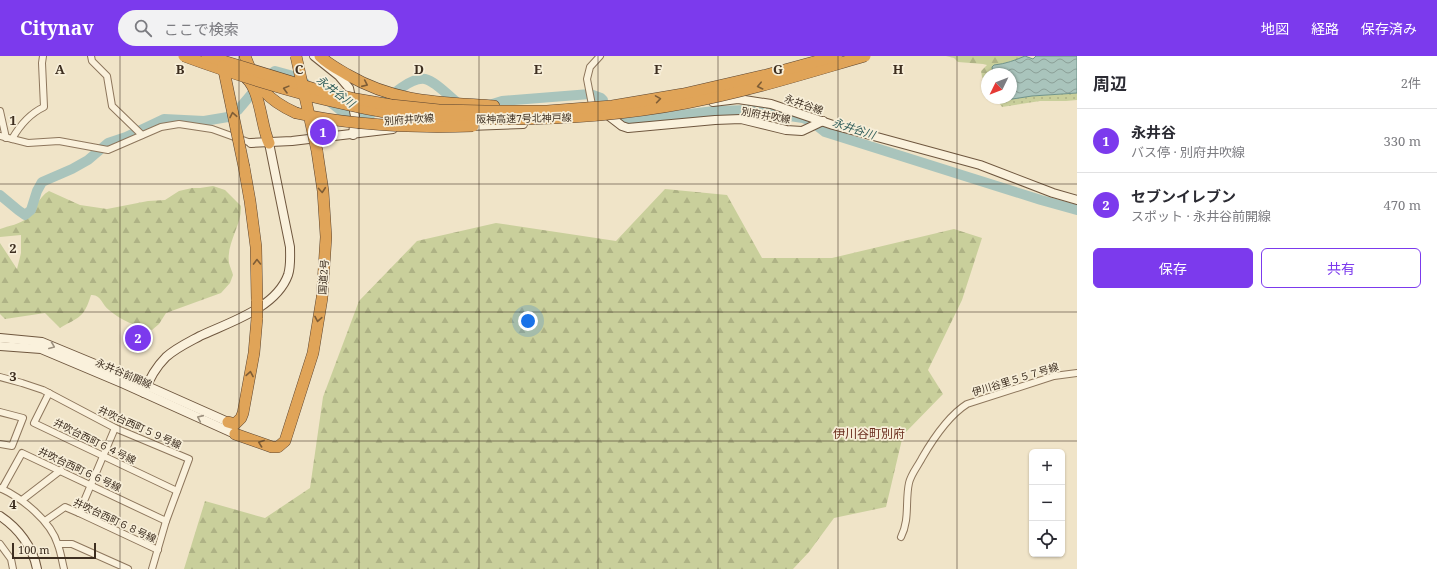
<!DOCTYPE html>
<html lang="ja">
<meta charset="utf-8">
<style>
:root{--surface:#fff;--page:#f2f2f3;--text:#2b2b33;--muted:#7c7c81;--line:#e1e1e2;--accent:#7c3aed}
body{margin:0;font-family:"Noto Serif","Noto Sans JP",serif;background:var(--page);color:var(--text)}
.controls{position:absolute;right:12px;bottom:12px;display:grid;overflow:hidden;border-radius:6px;box-shadow:0 1px 3px #0004}
.controls button{width:36px;height:36px;display:grid;place-items:center;padding:0;border:0;border-bottom:1px solid var(--line);background:var(--surface);color:var(--text);font:20px sans-serif}
.compass{position:absolute;left:981px;top:12px;width:36px;height:36px;border-radius:50%;background:var(--surface);box-shadow:0 1px 3px #0004;rotate:227deg}
.scale{position:absolute;left:12px;bottom:10px;width:84px;box-sizing:border-box;padding-left:4px;border:2px solid #3d2e20;border-top:0;font-size:11px;line-height:14px;white-space:nowrap;color:#3d2e20;-webkit-text-stroke:3px #f7eed8;paint-order:stroke}
.you{position:absolute;left:528px;top:265px;width:14px;height:14px;margin:-10px;border:3px solid #fff;border-radius:50%;background:#1a73e8;box-shadow:0 0 0 6px #1a73e833}
.badge{display:grid;place-items:center;width:26px;height:26px;border-radius:50%;background:var(--accent);color:#fff;font-size:13px;font-weight:700}
.pin{position:absolute;translate:-50% -50%;border:2px solid #fff;box-shadow:0 1px 4px #0006}
.list{margin:0;padding:0;list-style:none}
h2{display:flex;justify-content:space-between;align-items:center;height:52px;margin:0;padding:0 16px;font-size:17px}
h2 small{font-size:13px;font-weight:400;color:var(--muted)}
.list li{display:grid;grid-template-columns:26px 1fr auto;gap:12px;align-items:center;box-sizing:border-box;height:64px;padding:0 16px;border-top:1px solid var(--line)}
.list b{display:block;font-size:15px;white-space:nowrap}
.list p{margin:0;font-size:13px;white-space:nowrap;color:var(--muted)}
.list em{font-size:13px;font-style:normal;color:var(--muted)}
.actions{display:flex;gap:8px;padding:12px 16px}
.actions a{flex:1;padding:9px 0;border:1px solid var(--accent);border-radius:6px;text-align:center;font-size:14px;color:var(--accent)}
.actions .main{background:var(--accent);color:#fff}
.icon{flex:none;width:22px;height:22px;fill:none;stroke:currentColor;stroke-width:2;stroke-linecap:round;stroke-linejoin:round}
.map{position:relative;flex:none;width:1077px;height:513px;overflow:hidden}
header{display:flex;align-items:center;gap:24px;box-sizing:border-box;height:56px;padding:0 20px;background:var(--accent);color:#fff}
header strong{font-size:19px}
nav{display:flex;gap:22px;margin-inline-start:auto;font-size:14px}
.search{width:280px;height:36px;background:var(--page);display:flex;align-items:center;gap:10px;box-sizing:border-box;padding:0 14px;border-radius:22px;color:var(--muted);font-size:15px}
main{display:flex}
aside{flex:1;background:var(--surface)}
.map>svg:first-child{display:block}
.grass{fill:url(#grass-dots)}
.forest{fill:url(#forest-firs)}
.water{fill:url(#water-waves);stroke:#6f938a}
.lines{fill:none;stroke-linecap:round;stroke-linejoin:round}
.river{stroke:#a9c4bc;stroke-width:10}
.street-casing{stroke:#8d765c;stroke-width:8}
.secondary-casing{stroke:#6f573f;stroke-width:10}
.highway-casing{stroke:#5b4430;stroke-width:12}
.street{stroke:#faf1dc;stroke-width:6}
.secondary{stroke:#faf1dc;stroke-width:8}
.highway{stroke:#e0a458;stroke-width:11}
.highway-bridge-casing{stroke:#5b4430;stroke-width:12;stroke-linecap:butt}
.highway-bridge{stroke:#e0a458;stroke-width:11}
.oneway{stroke:#7e5d36}
.oneway2{stroke:#9c907e}
.grid{fill:none;stroke:#3d2e20;stroke-width:1;stroke-opacity:0.55}
.labels{text-anchor:middle;dominant-baseline:central;stroke-width:3.5;stroke-linejoin:round;paint-order:stroke}
.street-label{font-size:10px;fill:#3d2e20;stroke:#f7eed8}
.water-label{font-size:11px;font-style:italic;fill:#2f5d5a;stroke:#f7eed8}
.quarter-label{font-size:12px;fill:#6b2e1e;stroke:#f7eed8}
.grid-label{font-size:13px;text-anchor:middle;font-weight:bold;fill:#3d2e20;stroke:#f7eed8;stroke-width:3.5;stroke-linejoin:round;paint-order:stroke}
</style>
<header>
<strong>Citynav</strong>
<div class="search"><svg class="icon" aria-label="search" viewBox="0 0 24 24"><circle cx="10" cy="10" r="6"/><path d="M15 15l6 6"/></svg>ここで検索</div>
<nav><a>地図</a><a>経路</a><a>保存済み</a></nav>
</header>
<main>
<div class="map">
<svg width="1077" height="513" viewBox="0 0 1077 513">
<defs>
<pattern id="grass-dots" width="8" height="8" patternUnits="userSpaceOnUse"><rect width="8" height="8" fill="#c9cf9b"/><path d="M2 2h.1M6 6h.1" fill="none" stroke="#aeb285" stroke-width="1.8" stroke-linecap="round"/></pattern>
<pattern id="forest-firs" width="22" height="20" patternUnits="userSpaceOnUse"><rect width="22" height="20" fill="#c9cf9b"/><path d="M5 1l3.5 6h-7zM16 11l3.5 6h-7z" fill="#aeb285"/></pattern>
<pattern id="water-waves" width="16" height="10" patternUnits="userSpaceOnUse"><rect width="16" height="10" fill="#a9c4bc"/><path d="M0 5q4-4 8 0t8 0" fill="none" stroke="#8ba098"/></pattern>
</defs>
<rect width="100%" height="100%" fill="#f0e4c8"/>
<polygon class="grass" points="1077,37 1077,44 1066,45 1040,45 1002,51 996,42 1003,42 1006,44 1032,40"/>
<g class="forest">
<path d="M946,0h79c-3,2 -8,5 -12,5 -8,1 -13,3 -20,9v4h-6v10l-5,-7 -1,-6 6,-6 -4,-1 -25,-2 -4,-4z"/>
<path d="M213,130l12,4 16,16c1,19 -15,37 -12,57 1,4 3,8 4,12l-3,8 -9,10 -55,20 -7,11 -7,6c-14,-3 -32,-10 -43,-20 -7,-5 -8,-16 -18,-15 -7,23 -12,22 -31,33l-15,-15 -40,6 -5,-5v-71l17,26 4,-16v-18l-21,2v-8c8,-3 21,-5 27,-11 9,-8 11,-21 22,-27l31,14 27,4 41,-8 17,-1 14,-9 13,-3h8z"/>
<polygon points="665,133 727,139 762,202 832,202 954,173 982,182 962,244 928,314 943,338 903,379 886,451 834,462 809,496 793,513 184,513 205,445 265,462 310,432 323,341 359,245 417,185 496,167 616,185"/>
</g>
<path class="water" d="M1025,0l8,3 3,-3h41v37l-45,3 -26,4 -3,-2h8v-24h-18l-1,-7 2,-2c11,-1 22,-5 31,-9z"/>
<g class="lines">
<g class="river">
<path d="M329,45l20,16 17,1c13,-10 41,-42 59,-39 10,2 26,19 35,26"/>
<polyline points="486,50 502,45 590,38 601,42 603,44"/>
<polyline points="620,62 625,66 714,55 748,54 803,62 811,65 825,76 1041,144 1077,154"/>
<polyline points="0,139 18,154 25,159 31,154 37,135 42,126 72,113 88,104 108,87 126,81 164,63 204,65 228,61 238,54 266,21 275,15 297,21 305,27"/>
</g>
<defs>
<g id="street">
<polyline points="91,0 92,5 107,20 112,50 142,79"/>
<polyline points="593,54 587,23 590,11 600,0"/>
<polyline points="0,55 6,82"/>
<polyline points="0,80 28,87 59,85 108,94 161,71 179,68 212,73 251,87"/>
<path d="M12,83c8,-14 17,-25 32,-32l-2,-44 1,-7"/>
<polyline points="0,321 22,327 43,334 115,372 189,403 166,465 152,513"/>
<polyline points="49,337 34,367 177,435"/>
<polyline points="0,356 23,362 12,390 0,388"/>
<path d="M0,432c22,10 51,33 58,57 3,8 4,16 6,24"/>
<polyline points="2,433 22,397 166,465"/>
<polyline points="22,444 61,414"/>
<polyline points="79,457 115,372"/>
<polyline points="45,465 65,451 79,457 158,494"/>
<path d="M901,481c9,-18 4,-36 8,-54 2,-9 9,-17 13,-25 11,-19 26,-42 45,-54l87,-28 23,-3"/>
<polyline points="0,488 11,503 13,513"/>
<polyline points="58,488 72,488 128,513"/>
</g>
<g id="secondary">
<polyline points="314,0 339,20 349,32 355,60 353,79"/>
<polyline points="713,46 738,43 771,48 833,69 980,109 1053,137 1077,144"/>
<polyline points="609,60 622,70 628,72 715,64 741,63 786,74 802,75 823,65"/>
<polyline points="469,70 523,68"/>
<polyline points="251,87 292,85 393,73"/>
<polyline points="0,282 42,286 129,322 228,366"/>
<polyline points="0,290 41,293 124,328 235,378"/>
<path d="M144,337c5,-14 12,-26 22,-36 10,-9 23,-15 34,-21 30,-14 76,-28 88,-61 3,-9 2,-18 2,-28l-21,-104"/>
<path d="M0,460c18,12 33,31 37,53"/>
</g>
<g id="highway">
<path d="M245,0c11,30 22,44 51,57"/>
<path d="M320,0c8,8 18,13 28,19 48,28 93,27 146,31"/>
<path d="M242,19c19,10 18,49 27,68"/>
<polyline points="244,111 250,145 256,191 257,245"/>
<polyline points="228,366 235,368 241,362 243,357 254,297 257,262"/>
<polyline points="235,378 272,391 278,391 285,385 313,297 322,242 326,181 323,135 317,95"/>
</g>
</defs>
<use href="#street" class="street-casing"/>
<use href="#secondary" class="secondary-casing"/>
<use href="#highway" class="highway-casing"/>
<use href="#street" class="street"/>
<use href="#secondary" class="secondary"/>
<use href="#highway" class="highway"/>
<defs>
<g id="highway-bridge">
<path d="M184,0c43,16 86,29 130,41 25,6 50,12 76,16 39,5 79,6 118,6 60,0 119,-5 178,-16 60,-11 120,-30 179,-47"/>
<polyline points="207,0 318,34 356,43 391,49 439,54 485,55 547,55 612,50 683,38 766,19 836,0"/>
<polyline points="296,0 317,95"/>
<polyline points="223,10 244,111"/>
<path d="M296,57c58,13 119,15 177,13"/>
<polyline points="257,262 257,245"/>
</g>
</defs>
<use href="#highway-bridge" class="highway-bridge-casing"/>
<use href="#highway-bridge" class="highway-bridge"/>
</g>
<defs><path id="oneway-chevron" d="M-2-3.5L2.5 0L-2 3.5" fill="none" stroke-width="1.6" stroke-linecap="round" stroke-linejoin="round"/></defs>
<g class="oneway">
<use href="#oneway-chevron" transform="translate(365 28) rotate(24)"/>
<use href="#oneway-chevron" transform="translate(760 30) rotate(167)"/>
<use href="#oneway-chevron" transform="translate(286 33) rotate(-165)"/>
<use href="#oneway-chevron" transform="translate(658 43) rotate(-9)"/>
<use href="#oneway-chevron" transform="translate(233 59) rotate(-101)"/>
<use href="#oneway-chevron" transform="translate(322 134) rotate(85)"/>
<use href="#oneway-chevron" transform="translate(257 206) rotate(-91)"/>
<use href="#oneway-chevron" transform="translate(318 263) rotate(100)"/>
<use href="#oneway-chevron" transform="translate(250 318) rotate(-80)"/>
<use href="#oneway-chevron" transform="translate(261 387) rotate(-160)"/>
</g>
<g class="oneway2">
<use href="#oneway-chevron" transform="translate(52 290) rotate(22)"/>
<use href="#oneway-chevron" transform="translate(200 362) rotate(-156)"/>
</g>
<path class="grid" d="M120,0v513M239,0v513M359,0v513M479,0v513M598,0v513M718,0v513M838,0v513M957,0v513M0,128h1077M0,256h1077M0,385h1077"/>
<g class="labels">
<g class="street-label">
<text transform="translate(804 48) rotate(19)">永井谷線</text>
<text transform="translate(766 59) rotate(10)">別府井吹線</text>
<text transform="translate(524 62) rotate(-1)">阪神高速7号北神戸線</text>
<text transform="translate(409 63) rotate(-4)">別府井吹線</text>
<text transform="translate(323 221) rotate(-86)">国道2号</text>
<text transform="translate(124 317) rotate(23)">永井谷前開線</text>
<text transform="translate(1015 323) rotate(-17)">伊川谷里５５７号線</text>
<text transform="translate(140 371) rotate(24)">井吹台西町５９号線</text>
<text transform="translate(95 385) rotate(26)">井吹台西町６４号線</text>
<text transform="translate(80 413) rotate(25)">井吹台西町６６号線</text>
<text transform="translate(115 464) rotate(25)">井吹台西町６８号線</text>
</g>
<g class="water-label">
<text transform="translate(336 35) rotate(37)">永井谷川</text>
<text transform="translate(854 72) rotate(18)">永井谷川</text>
</g>
<g class="quarter-label">
<text x="869" y="377">伊川谷町別府</text>
</g>
</g>
<g class="grid-label">
<text x="60" y="18">A</text>
<text x="180" y="18">B</text>
<text x="299" y="18">C</text>
<text x="419" y="18">D</text>
<text x="538" y="18">E</text>
<text x="658" y="18">F</text>
<text x="778" y="18">G</text>
<text x="898" y="18">H</text>
<text x="13" y="69">1</text>
<text x="13" y="197">2</text>
<text x="13" y="325">3</text>
<text x="13" y="453">4</text>
</g>
</svg>
<div class="controls">
<button>+</button>
<button>−</button>
<button><svg class="icon" aria-label="locate" viewBox="0 0 24 24"><circle cx="12" cy="12" r="6"/><path d="M12 2v4M12 18v4M2 12h4M18 12h4"/></svg></button>
</div>
<svg class="compass" viewBox="-18 -18 36 36"><path d="M0-13l5 13h-10z" fill="#e53935"/><path d="M0 13l5-13h-10z" fill="#7c7c81"/></svg>
<div class="scale">100 m</div>
<div class="you"></div>
<div class="pin badge" style="left:323px;top:76px">1</div>
<div class="pin badge" style="left:138px;top:282px">2</div>
</div>
<aside>
<h2>周辺<small>2件</small></h2>
<ul class="list">
<li><span class="badge">1</span><div><b>永井谷</b><p>バス停 · 別府井吹線</p></div><em>330 m</em></li>
<li><span class="badge">2</span><div><b>セブンイレブン</b><p>スポット · 永井谷前開線</p></div><em>470 m</em></li>
</ul>
<div class="actions"><a class="main">保存</a><a>共有</a></div>
</aside>
</main>
